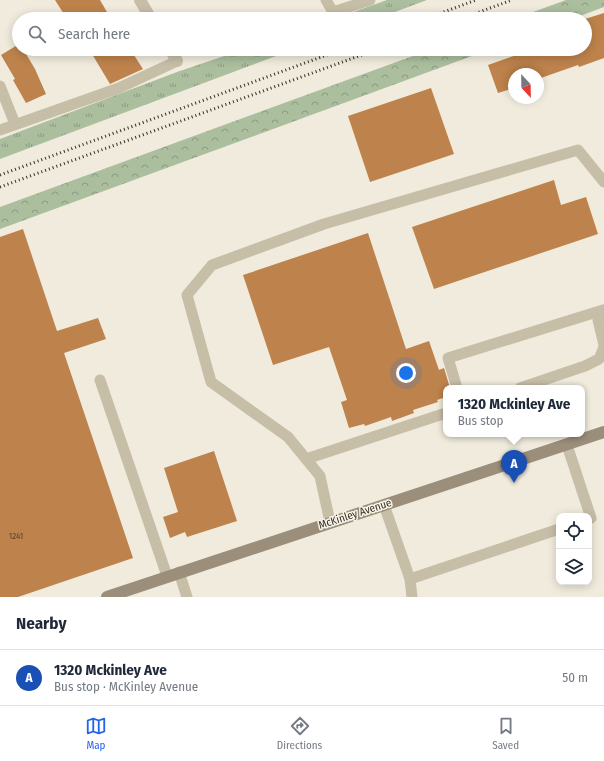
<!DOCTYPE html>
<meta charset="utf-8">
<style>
:root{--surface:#fff;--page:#f6f6f7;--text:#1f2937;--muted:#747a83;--line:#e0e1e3;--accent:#2563eb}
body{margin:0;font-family:"Fira Sans Condensed",sans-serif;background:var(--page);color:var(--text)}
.controls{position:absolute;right:12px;bottom:12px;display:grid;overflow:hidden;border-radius:8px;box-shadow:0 2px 10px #0003}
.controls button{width:36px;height:36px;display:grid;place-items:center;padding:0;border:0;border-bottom:1px solid var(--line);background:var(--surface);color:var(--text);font:20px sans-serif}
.compass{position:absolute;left:508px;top:68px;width:36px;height:36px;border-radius:50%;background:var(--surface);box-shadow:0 2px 10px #0003;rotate:158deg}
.you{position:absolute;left:406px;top:373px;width:14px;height:14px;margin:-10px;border:3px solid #fff;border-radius:50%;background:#1a73e8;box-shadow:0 0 0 6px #1a73e833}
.badge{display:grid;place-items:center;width:26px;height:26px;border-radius:50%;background:var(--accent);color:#fff;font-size:13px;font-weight:700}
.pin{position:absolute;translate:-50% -33px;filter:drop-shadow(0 1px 2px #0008)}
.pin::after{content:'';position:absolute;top:21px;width:14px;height:12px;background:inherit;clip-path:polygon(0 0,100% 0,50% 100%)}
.popup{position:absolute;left:443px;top:385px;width:142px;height:52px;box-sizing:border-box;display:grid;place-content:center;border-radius:8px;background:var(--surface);filter:drop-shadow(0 1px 3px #0005);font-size:13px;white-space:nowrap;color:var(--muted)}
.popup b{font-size:15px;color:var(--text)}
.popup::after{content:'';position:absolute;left:50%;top:100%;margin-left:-8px;border:8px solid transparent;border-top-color:var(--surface)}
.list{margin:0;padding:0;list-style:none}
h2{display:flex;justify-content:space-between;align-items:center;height:52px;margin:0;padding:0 16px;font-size:17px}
h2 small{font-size:13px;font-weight:400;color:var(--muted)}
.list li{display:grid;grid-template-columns:26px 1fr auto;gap:12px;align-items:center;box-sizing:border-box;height:56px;padding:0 16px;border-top:1px solid var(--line)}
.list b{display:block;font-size:15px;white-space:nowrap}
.list p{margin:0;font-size:13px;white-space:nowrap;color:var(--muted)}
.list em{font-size:13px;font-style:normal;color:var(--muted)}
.icon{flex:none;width:22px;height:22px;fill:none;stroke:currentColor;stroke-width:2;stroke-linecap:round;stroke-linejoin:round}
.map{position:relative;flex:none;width:604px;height:597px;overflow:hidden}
.search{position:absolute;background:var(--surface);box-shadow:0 2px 10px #0003;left:12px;right:12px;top:12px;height:44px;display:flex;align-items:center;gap:10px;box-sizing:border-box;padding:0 14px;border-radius:22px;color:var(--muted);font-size:15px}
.sheet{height:108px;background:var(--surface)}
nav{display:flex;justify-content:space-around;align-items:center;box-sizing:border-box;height:56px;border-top:1px solid var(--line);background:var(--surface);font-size:11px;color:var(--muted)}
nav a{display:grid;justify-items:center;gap:2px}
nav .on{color:var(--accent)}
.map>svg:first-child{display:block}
.grass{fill:url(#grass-tufts)}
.forest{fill:url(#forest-crowns)}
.building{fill:#be834c}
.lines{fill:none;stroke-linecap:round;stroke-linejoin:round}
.lane{stroke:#c7bea8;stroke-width:11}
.street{stroke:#c7bea8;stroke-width:12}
.secondary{stroke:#9b8e7a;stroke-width:12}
.rail{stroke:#352f28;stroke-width:3;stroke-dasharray:1 3;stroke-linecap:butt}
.labels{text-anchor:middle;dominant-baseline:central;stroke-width:3;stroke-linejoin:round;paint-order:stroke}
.number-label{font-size:9px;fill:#574431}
.street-label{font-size:11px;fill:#352f28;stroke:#f8f5e8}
</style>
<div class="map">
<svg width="604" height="597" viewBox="0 0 604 597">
<defs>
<pattern id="grass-tufts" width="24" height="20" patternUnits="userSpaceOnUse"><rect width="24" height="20" fill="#abbe9d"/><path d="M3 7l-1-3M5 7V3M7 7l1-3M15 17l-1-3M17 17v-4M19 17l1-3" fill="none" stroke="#8c9b80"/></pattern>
<pattern id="forest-crowns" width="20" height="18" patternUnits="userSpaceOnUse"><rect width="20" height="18" fill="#abbe9d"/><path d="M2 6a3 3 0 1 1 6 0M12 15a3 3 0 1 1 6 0" fill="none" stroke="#8c9b80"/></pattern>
</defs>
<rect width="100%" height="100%" fill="#f0ebdc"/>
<g class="grass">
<polygon points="387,0 427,0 376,19 334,19"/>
<polygon points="245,49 295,49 0,159 0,139 177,72"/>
</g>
<g class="forest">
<polygon points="566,0 604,0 604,7 572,19 514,19"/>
<polygon points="432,49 491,49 0,229 0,207"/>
</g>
<g class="building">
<polygon points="55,0 100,0 111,19 67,19"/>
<polygon points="604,13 604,58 579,67 578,65 538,79 538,74 514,74 514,88 498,93 488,65 533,49 585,49 585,19"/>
<polygon points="19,44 19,49 23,49 35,69 46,94 26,103 13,80 15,79 1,55"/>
<polygon points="89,49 130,49 143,69 110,84"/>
<polygon points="431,88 454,154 370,182 348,116"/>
<polygon points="554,180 561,205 586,197 598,234 434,289 412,227"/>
<polygon points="23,229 57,331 98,318 106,339 64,353 133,558 18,597 0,597 0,237"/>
<polygon points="368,233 406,349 429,341 439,370 444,368 450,388 446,388 446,397 437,400 438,402 413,410 414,413 392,421 391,417 365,426 364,424 349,428 341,402 347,400 329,347 273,365 243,275"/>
<polygon points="214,451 237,521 187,537 185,532 170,538 163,517 178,512 164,468"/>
</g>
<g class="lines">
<g class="lane">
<polyline points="326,0 333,12 370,0"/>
<polyline points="0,86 15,124"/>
<polyline points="0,130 119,88 177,61"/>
<polyline points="604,310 598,320 604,345"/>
<polyline points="100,380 167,576"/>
<polyline points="457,388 448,358 603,310"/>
<polyline points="520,388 585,366 599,359 604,347"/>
<polyline points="567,445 591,518 589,519"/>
<polyline points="306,459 446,413"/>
<polyline points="384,505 410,579 559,529"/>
<polyline points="330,522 320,476 288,437 211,382 187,295 212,265 324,224 578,150 604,182"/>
<polyline points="179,572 187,597"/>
<polyline points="410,579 412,597"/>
</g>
<g class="street">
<polyline points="140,0 151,19"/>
<polyline points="170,49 177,61"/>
</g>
<polyline class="secondary" points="107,597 604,432"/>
<g class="rail">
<polyline points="425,19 476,0"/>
<polyline points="460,19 512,0"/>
<polyline points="0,175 343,49"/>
<polyline points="0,187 378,49"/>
</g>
</g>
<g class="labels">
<g class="number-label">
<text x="16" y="536">1241</text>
</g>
<g class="street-label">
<text transform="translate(355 514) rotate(-18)">McKinley Avenue</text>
</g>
</g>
</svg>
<div class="controls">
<button><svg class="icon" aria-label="locate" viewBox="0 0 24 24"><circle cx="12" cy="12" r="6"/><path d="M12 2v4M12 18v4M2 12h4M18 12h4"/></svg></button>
<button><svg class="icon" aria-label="layers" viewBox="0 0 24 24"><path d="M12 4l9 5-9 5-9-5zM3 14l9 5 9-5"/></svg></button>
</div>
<svg class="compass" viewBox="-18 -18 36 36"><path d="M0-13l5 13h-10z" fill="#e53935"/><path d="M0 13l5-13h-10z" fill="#747a83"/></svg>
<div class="you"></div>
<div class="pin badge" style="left:514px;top:483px;background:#1a4fb4">A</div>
<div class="popup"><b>1320 Mckinley Ave</b>Bus stop</div>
<div class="search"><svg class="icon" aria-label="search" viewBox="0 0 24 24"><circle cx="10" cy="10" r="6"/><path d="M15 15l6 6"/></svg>Search here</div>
</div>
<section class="sheet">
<h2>Nearby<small></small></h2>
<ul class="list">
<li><span class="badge" style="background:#1a4fb4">A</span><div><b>1320 Mckinley Ave</b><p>Bus stop · McKinley Avenue</p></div><em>50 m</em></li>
</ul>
</section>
<nav>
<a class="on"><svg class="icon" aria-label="map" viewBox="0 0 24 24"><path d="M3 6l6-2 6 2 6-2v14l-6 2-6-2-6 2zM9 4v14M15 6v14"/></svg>Map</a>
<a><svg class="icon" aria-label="directions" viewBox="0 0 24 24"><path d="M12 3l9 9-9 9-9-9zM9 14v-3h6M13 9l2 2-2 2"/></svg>Directions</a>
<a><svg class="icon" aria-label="saved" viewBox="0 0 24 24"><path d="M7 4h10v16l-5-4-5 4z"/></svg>Saved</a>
</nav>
